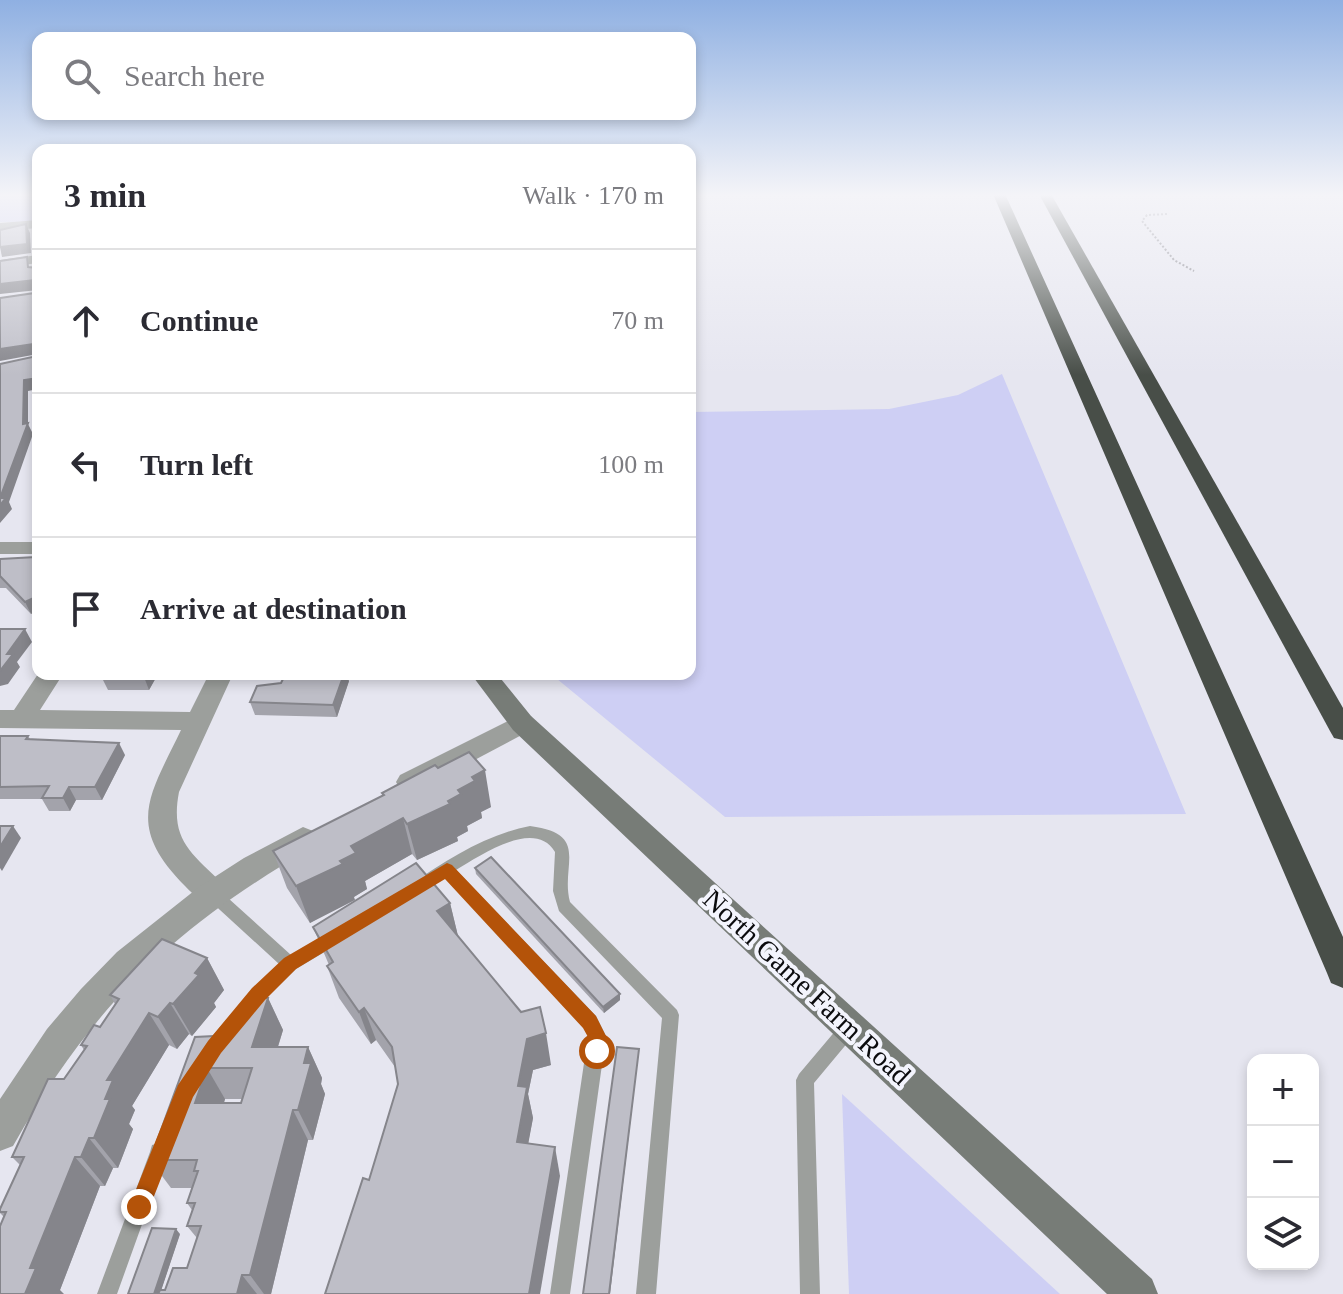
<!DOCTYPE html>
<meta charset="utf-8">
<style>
:root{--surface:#fff;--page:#f7f7f7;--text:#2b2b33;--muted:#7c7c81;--line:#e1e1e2}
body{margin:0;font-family:"Times New Roman",serif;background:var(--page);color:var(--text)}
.controls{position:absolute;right:24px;bottom:24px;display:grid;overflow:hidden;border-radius:16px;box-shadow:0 4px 12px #0003}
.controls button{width:72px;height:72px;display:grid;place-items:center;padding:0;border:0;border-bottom:2px solid var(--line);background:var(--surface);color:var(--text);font:40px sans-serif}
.stop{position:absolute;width:24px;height:24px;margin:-18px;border:6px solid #b45309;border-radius:50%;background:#fff}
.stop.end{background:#b45309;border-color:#fff;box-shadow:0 2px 8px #0008}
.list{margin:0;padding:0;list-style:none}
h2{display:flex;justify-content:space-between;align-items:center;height:104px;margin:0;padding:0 32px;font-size:34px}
h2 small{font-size:26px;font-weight:400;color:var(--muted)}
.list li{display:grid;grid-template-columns:52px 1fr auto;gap:24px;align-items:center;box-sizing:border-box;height:144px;padding:0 32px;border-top:2px solid var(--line)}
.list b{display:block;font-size:30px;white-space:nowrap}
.list em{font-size:26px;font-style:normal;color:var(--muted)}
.icon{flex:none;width:44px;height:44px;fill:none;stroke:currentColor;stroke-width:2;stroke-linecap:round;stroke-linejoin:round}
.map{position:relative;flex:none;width:1343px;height:1294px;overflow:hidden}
.search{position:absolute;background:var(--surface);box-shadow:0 4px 12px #0003;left:32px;top:32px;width:664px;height:88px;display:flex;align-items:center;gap:20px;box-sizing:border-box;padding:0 28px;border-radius:16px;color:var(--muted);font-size:30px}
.panel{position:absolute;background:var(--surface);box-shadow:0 4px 12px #0003;left:32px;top:144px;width:664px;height:536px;border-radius:16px}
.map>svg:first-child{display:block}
.green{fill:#cecff4}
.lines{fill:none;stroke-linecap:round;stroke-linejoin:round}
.path{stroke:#7a7a81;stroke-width:2;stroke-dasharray:2 2;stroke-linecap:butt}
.service{fill:#9c9f9c;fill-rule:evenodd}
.minor{fill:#9c9f9c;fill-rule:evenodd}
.tertiary{fill:#9c9f9c;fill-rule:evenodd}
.secondary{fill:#777c77;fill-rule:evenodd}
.motorway{fill:#484e48;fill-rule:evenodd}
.wall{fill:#a3a3ab;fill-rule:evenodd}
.shaded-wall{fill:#85858b}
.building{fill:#bebec7;stroke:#85858b;stroke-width:2;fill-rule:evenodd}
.route{fill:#b45309}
.labels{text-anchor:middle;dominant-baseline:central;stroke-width:8;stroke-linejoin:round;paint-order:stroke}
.near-street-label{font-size:28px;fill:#0b0b0e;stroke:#f3f4fd}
</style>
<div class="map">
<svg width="1343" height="1294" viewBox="0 0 1343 1294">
<rect width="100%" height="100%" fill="#e6e6f0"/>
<g class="green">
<rect x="0" y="194" width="38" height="28"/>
<polygon points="1002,374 1186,814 725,817 551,674 690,674 690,412 889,409 958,395"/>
<polygon points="842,1094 1060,1294 849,1294"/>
</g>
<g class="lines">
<polyline class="path" points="1167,214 1147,215 1142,221 1174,260 1194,271"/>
<g class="service">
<path d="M530,826c61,8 30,39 40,76l107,108 2,5 -23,279h-20l26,-276 -103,-107 -6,-20 2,-39c-20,-34 -74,3 -99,18l140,146 10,20 -36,258h-20l38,-258 -4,-8 -139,-151 -29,17 -5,-2 -3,-4 3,-4c38,-25 74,-49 119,-58z"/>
<polygon points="213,888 218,889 291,955 332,932 338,934 340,939 338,944 296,969 265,999 219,1054 213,1056 207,1054 204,1048 207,1042 253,989 279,964 208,899 205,894 208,889"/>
<polygon points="848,1021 854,1023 857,1029 854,1035 814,1083 820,1294 800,1294 796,1080 799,1074 842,1023"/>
<polygon points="159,1143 166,1145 168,1152 117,1294 97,1294 150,1152 152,1145"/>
</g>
<g class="minor">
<polygon points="38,220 38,228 0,231 0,223"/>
<rect x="0" y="542" width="38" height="12"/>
<path d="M38,674h25l-23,36 150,2 19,-38h24l-54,118c-9,47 11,60 43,91l4,9 -4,9c-18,6 -25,-3 -37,-15 -60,-61 -36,-89 -4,-156l-181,-2v-18h14z"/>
</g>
<g class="tertiary">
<polygon points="38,255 38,263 0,268 0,260"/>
<polygon points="522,714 531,716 535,723 531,730 420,789 410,792 400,789 396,782 400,775"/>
<path d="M303,827l10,4 5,8 -5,8c-141,82 -219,157 -300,299l-13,5v-52l47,-70 34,-40 36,-37 82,-65 45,-29z"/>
</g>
<polygon class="secondary" points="471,674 497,674 531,716 1152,1279 1158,1294 1107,1294 513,730"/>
<g class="motorway">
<polygon points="993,194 1005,194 1343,937 1343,988 1331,983 1327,973"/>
<polygon points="1039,194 1051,194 1343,708 1343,740 1334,738 1330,731"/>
</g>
</g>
<g class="wall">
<polygon points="0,559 12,559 31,614 6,588 0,588"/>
<polygon points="100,674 158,674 149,690 108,690"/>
<polygon points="349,681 337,717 255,715 250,702"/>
<polygon points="0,736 28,736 30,739 125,755 102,800 76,800 70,811 49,811 42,799 0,799"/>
<polygon points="438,768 491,807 481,812 482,818 467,826 468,831 457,837 458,841 417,860 412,854 365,881 367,889 310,923 287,888 273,851 383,796 382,793"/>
<polygon points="475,868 620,1000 604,1013 476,874"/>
<polygon points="450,903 458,936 551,1065 533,1070 528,1094 533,1118 528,1143 560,1176 369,1180 398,1084 395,1067 376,1040 371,1044 339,998 327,966 329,965 313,927"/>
<polygon points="207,958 224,990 214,1003 216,1007 192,1036 189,1034 177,1049 169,1045 132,1106 135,1110 129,1124 133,1129 118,1168 113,1168 105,1186 100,1186 60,1290 0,1294 4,1217 0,1213 0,1209 20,1165 12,1157 84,1050 81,1045 100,1027 115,1004 110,995"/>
<path d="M268,998l15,32 -5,17h30l14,31 -1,6 4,10 -12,46h-5l-37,154h-143l52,-60 -19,56h4l22,-22 10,-30 -10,-12 5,-16 -5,-7 5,-15h-21l-21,-28 45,-123 39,-2zM225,1099h17l-1,4h-17z"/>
</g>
<g class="shaded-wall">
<polygon points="26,224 30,233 31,253 2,257 0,247"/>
<polygon points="36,280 38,290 0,294 0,284"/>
<polygon points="33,344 38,354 0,361 0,349"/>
<polygon points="38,378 38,389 28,391 28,424 33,434 9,502 12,509 0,523 0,498 23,424 24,380"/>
<polygon points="38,596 38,611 31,614 25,602"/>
<polygon points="25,629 32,642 17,662 20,667 8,684 0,686 0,671 7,654"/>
<polygon points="146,674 158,674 149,690 144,677"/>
<polygon points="344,674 347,674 349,681 337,717 333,705"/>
<polygon points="119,743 125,755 102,800 95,787"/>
<polygon points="485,770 491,807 481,812 482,818 467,826 468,831 457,837 458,841 417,860 407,824 448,801 472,777"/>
<polygon points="69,787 76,800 70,811 63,798"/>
<polygon points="403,818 412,854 365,881 367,889 354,897 355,900 310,923 296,886 340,861 351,846"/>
<polygon points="13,826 21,838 2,871 0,868 0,847"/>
<polygon points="450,903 458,936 437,911"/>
<polygon points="207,958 224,990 214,1003 216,1007 192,1036 173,1004 195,973"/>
<polygon points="620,994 620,1000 604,1013 603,1007"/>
<polygon points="268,998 283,1030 268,1078 252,1047"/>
<polygon points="170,1003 189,1034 177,1049 158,1017"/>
<polygon points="364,1008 376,1040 371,1044 359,1012"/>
<polygon points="149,1013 169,1045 132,1106 135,1110 129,1124 133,1129 118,1168 94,1138 105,1099 107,1080"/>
<polygon points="546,1033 551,1065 533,1070 528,1094 533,1118 523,1172 517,1142 518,1086 527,1039"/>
<polygon points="308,1047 322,1078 321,1084 325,1094 313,1140 298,1110 304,1063"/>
<polygon points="639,1049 610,1294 609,1294"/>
<polygon points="207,1068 225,1099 214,1133 195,1103"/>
<polygon points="293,1110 308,1140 271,1294 264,1294 250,1275"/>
<polygon points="89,1138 113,1168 105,1186 81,1157"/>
<polygon points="555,1147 560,1176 540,1294 529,1294"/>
<polygon points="75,1157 100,1186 60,1290 64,1294 25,1294 30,1268"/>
<polygon points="176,1229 180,1234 160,1294 154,1294"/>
<polygon points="242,1275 257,1294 237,1294"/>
</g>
<g class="building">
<polygon points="26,224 27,244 0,247 0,230"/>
<polygon points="27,257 28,267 38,268 38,378 24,380 23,424 28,423 0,498 6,498 0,505 0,364 37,356 37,347 33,344 0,349 0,298 34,293 36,280 0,284 0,261"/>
<polygon points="38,554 38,596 25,602 0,576 0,559 36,557"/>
<polygon points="0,629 25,629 7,654 13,654 0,671"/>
<polygon points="104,674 146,674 144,677 102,677"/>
<polygon points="321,674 344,674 333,705 250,702 257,686 281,683 284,677 320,678"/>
<polygon points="0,736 28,736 26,739 119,743 95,787 69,787 63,798 42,798 49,786 0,787"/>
<polygon points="469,752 485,770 472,777 475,781 458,790 461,794 448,801 450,804 407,824 403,818 351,846 356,853 340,861 343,864 296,886 273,851 384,795 382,793 435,765 438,768"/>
<polygon points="0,826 13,826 0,847"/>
<polygon points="491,857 620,994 603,1007 475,868"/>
<polygon points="416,863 450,903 437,911 521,1012 540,1007 546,1033 527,1039 518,1086 527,1087 517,1142 555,1147 529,1294 325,1294 363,1178 369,1180 398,1084 392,1047 364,1008 359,1012 327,966 333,962 313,927"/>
<polygon points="162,939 207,958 195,973 199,975 173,1004 170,1003 158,1017 149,1013 107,1080 113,1080 105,1099 110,1099 94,1138 89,1138 81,1157 75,1157 30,1268 36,1268 25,1294 0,1294 0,1226 6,1212 0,1212 0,1209 24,1157 12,1157 48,1079 64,1079 87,1046 81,1045 94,1025 100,1027 119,999 110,995"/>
<path d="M246,998h22l-16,49h56l-4,16h7l-13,47h-5l-43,165h-8l-5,19h-79l2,-4h5l8,-22h14l14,-42h-14l8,-23h-8l11,-32h-4l3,-11h-47l45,-123 39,-2zM207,1068h45l-11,35h-46z"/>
<polygon points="617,1047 639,1049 609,1294 583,1294"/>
<polygon points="152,1228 176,1229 154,1294 128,1294"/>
</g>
<linearGradient id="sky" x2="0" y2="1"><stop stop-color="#8fb0e2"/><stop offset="0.52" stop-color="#f4f4f8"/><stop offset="1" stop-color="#f4f4f8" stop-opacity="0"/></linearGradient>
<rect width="1343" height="375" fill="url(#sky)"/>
<polygon class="route" points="447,863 452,865 596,1016 606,1036 603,1058 597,1060 590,1058 588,1037 583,1028 445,879 296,969 265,1000 221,1053 193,1097 147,1214 139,1218 132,1214 129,1207 178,1085 208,1041 252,988 284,958"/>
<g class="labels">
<g class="near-street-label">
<text transform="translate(807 987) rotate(43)">North Game Farm Road</text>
</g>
</g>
</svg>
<div class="controls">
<button>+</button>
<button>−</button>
<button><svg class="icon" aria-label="layers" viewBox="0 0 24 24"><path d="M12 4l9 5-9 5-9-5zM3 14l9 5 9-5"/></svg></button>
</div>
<div class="stop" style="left:597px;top:1051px"></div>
<div class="stop end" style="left:139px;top:1207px"></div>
<div class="search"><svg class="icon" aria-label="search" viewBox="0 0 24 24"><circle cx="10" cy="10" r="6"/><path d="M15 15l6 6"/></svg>Search here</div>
<section class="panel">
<h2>3 min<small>Walk · 170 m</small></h2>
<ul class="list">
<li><svg class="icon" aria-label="ahead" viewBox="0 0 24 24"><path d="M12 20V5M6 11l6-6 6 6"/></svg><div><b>Continue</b></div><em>70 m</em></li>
<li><svg class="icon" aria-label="left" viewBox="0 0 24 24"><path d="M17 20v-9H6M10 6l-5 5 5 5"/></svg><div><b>Turn left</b></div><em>100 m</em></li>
<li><svg class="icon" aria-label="arrive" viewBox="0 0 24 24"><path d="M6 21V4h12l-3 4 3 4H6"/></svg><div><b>Arrive at destination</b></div></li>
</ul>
</section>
</div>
